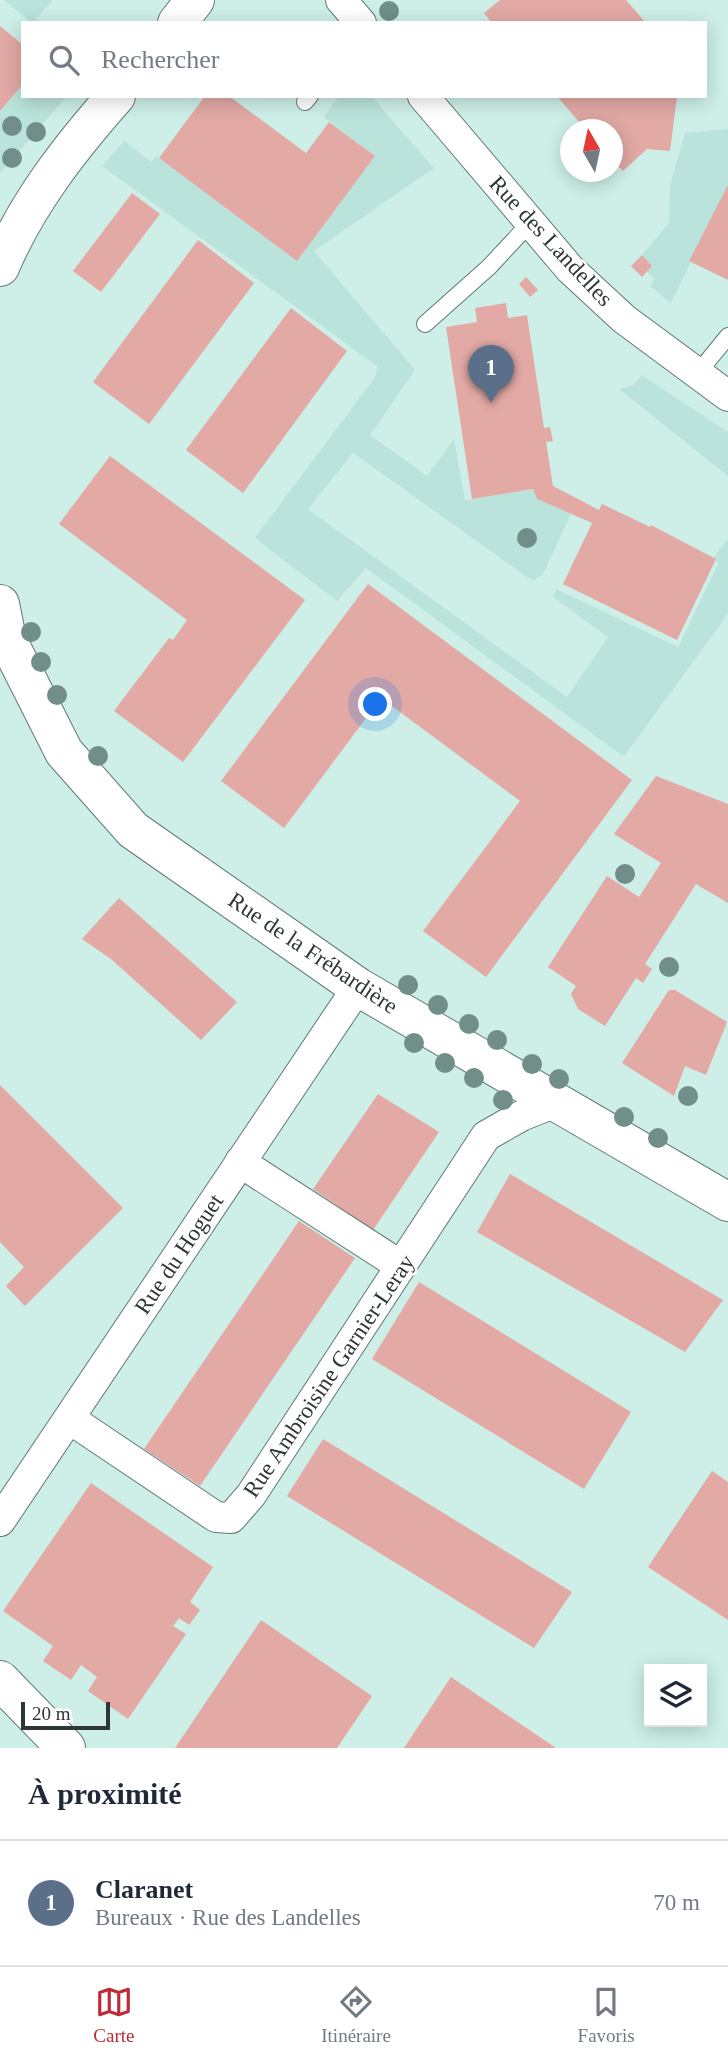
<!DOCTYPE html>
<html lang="fr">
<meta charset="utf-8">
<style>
:root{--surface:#fff;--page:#f6f6f7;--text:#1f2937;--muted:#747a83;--line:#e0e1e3;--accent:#bc2c35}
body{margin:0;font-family:"Times New Roman",serif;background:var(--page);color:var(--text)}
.controls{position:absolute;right:21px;bottom:21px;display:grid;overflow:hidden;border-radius:0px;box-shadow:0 4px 18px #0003}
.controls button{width:63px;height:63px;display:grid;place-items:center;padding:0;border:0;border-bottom:2px solid var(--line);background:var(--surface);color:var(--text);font:35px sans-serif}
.compass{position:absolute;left:560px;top:119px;width:63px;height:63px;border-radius:50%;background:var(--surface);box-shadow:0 4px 18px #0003;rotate:351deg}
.scale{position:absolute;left:21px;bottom:18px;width:89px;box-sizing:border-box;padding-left:7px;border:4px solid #2d3735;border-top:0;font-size:19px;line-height:24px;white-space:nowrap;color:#2d3735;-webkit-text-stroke:5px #fff;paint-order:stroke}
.you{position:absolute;left:376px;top:705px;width:24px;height:24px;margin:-18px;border:5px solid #fff;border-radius:50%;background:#1a73e8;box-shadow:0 0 0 10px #1a73e833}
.badge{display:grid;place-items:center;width:46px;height:46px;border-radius:50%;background:var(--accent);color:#fff;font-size:23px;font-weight:700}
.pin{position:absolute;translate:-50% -58px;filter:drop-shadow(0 2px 4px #0008)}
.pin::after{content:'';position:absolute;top:37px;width:24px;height:21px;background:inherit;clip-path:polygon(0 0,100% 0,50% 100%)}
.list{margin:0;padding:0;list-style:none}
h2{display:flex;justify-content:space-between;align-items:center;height:91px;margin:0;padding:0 28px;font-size:30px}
h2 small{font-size:23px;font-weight:400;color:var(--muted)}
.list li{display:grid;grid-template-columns:46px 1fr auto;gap:21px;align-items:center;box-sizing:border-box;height:126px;padding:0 28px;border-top:2px solid var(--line)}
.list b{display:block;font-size:26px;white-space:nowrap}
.list p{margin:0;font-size:23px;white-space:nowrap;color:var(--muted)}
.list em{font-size:23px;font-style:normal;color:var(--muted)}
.icon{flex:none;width:38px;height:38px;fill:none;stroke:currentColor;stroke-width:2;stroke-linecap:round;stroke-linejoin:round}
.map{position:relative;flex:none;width:728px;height:1748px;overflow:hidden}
.search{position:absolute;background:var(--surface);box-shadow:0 4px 18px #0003;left:21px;right:21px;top:21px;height:77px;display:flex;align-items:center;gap:18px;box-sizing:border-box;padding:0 24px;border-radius:0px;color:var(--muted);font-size:26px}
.sheet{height:217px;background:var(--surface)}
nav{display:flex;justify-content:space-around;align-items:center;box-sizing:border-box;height:98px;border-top:2px solid var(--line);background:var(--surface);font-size:19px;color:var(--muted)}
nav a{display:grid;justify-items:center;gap:4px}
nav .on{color:var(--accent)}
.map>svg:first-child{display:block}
.built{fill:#cdefe8;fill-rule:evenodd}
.green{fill:#bae4db}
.building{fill:#e2a9a5}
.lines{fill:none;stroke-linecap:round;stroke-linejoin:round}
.lane-casing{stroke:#627874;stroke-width:18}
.street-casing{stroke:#627874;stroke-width:32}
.secondary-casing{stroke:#627874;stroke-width:40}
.lane{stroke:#fff;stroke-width:16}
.street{stroke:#fff;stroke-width:30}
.secondary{stroke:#fff;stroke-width:38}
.tree{fill:#718e89}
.labels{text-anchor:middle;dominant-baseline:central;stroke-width:5;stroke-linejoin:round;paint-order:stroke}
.street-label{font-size:23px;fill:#2d3735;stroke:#fff}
</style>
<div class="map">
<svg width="728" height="1748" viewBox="0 0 728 1748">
<rect width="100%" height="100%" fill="#e1faf5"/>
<path class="built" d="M0,0h728v1748h-728zM23,23h682v73h-682zM570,130h42v42h-42zM649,1669h53v53h-53z"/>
<g class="green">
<polygon points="4,0 53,0 32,23"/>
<polygon points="23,84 23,96 67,96 0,173 0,111"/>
<polygon points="339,96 371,96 434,168 314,251 415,370 370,435 427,476 454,439 465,500 533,489 537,499 571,514 543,574 533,581 353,453 308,509 567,697 608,637 553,597 556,589 678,647 718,564 714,557 728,539 728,614 625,755 620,754 366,568 337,601 255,538 376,376 377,366 102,166 124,141 151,162 156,156 297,261 375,156 324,117"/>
<polygon points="728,129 728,185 671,303 650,286 655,279 647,272 652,266 642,255 669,223 670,185 685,133"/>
<polygon points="642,375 728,432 728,476 619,389 633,385"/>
</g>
<g class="building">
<polygon points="500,0 626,0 646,23 492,23 484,13"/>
<polygon points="0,26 23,45 23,84 0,111"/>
<polygon points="205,96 229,96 306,153 329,122 375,156 297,261 159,158"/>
<polygon points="557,96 677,96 670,151 647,149 623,171 612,159 612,130 586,130"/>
<polygon points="728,185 728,280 689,261"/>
<polygon points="132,193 160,214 101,292 73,271"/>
<polygon points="198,240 254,283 149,424 93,382"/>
<polygon points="642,255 652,266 642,277 631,266"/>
<polygon points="526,277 538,290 530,297 519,284"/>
<polygon points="506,303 508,318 527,315 544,428 550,427 553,441 546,442 553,486 599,510 602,504 650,527 651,525 716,559 677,640 563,584 592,523 537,499 533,489 472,499 446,327 477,322 475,308"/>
<polygon points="291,308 347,351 243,493 186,450"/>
<polygon points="110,456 305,600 183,762 114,711 169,638 173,640 187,620 59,524"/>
<polygon points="368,584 632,780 486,977 423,931 520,801 381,698 284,828 221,781"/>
<polygon points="656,776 728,804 728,903 696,884 645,964 652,969 643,983 636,978 605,1026 578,1009 571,994 576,986 548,967 607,876 639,897 661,863 614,834"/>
<polygon points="119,898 237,1002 201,1040 111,959 82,939"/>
<polygon points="669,990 675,990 727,1022 706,1075 685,1066 674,1096 622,1063"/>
<polygon points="0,1085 123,1208 25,1306 6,1286 24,1267 0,1242"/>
<polygon points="378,1094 439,1132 373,1230 313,1189"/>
<polygon points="510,1174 723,1300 685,1352 477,1232"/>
<polygon points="299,1221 355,1258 200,1486 144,1449"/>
<polygon points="419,1282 631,1412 584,1489 372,1359"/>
<polygon points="323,1439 572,1592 534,1648 287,1496"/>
<polygon points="712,1471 728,1482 728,1620 648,1567"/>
<polygon points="91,1483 213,1567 190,1602 200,1610 189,1625 179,1618 173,1626 186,1634 128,1719 88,1691 97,1677 81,1665 71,1680 43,1661 53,1646 3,1611"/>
<polygon points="261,1620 372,1696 337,1748 175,1748"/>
<polygon points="451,1677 556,1748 404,1748"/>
</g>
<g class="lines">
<defs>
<g id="lane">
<polyline points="305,102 310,96"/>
<polyline points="425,324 489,267 530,223"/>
<polyline points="697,374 728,336"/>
</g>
<g id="street">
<polyline points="341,0 361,23"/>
<polyline points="423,96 570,269 624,319 728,396"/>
<polyline points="240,1162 401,1266"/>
<polyline points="70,1419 216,1517 231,1518 251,1495 486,1136 521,1116 556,1102"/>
<polyline points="0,1521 358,987"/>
</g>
<g id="secondary">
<polyline points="177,23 195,0"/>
<path d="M0,267c27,-64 70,-119 116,-171"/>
<polyline points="0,604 7,639 64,752 133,830 358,987 728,1202"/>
<polyline points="0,1680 66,1748"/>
</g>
</defs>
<use href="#lane" class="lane-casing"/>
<use href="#street" class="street-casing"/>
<use href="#secondary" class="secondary-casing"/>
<use href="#lane" class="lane"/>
<use href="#street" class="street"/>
<use href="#secondary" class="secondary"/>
</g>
<g class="tree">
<circle cx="389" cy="11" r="10"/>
<circle cx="12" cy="126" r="10"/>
<circle cx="36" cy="132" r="10"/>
<circle cx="12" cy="158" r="10"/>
<circle cx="527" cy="538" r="10"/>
<circle cx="31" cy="632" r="10"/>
<circle cx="41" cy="662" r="10"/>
<circle cx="57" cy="695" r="10"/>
<circle cx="98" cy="756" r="10"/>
<circle cx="625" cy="874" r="10"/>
<circle cx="669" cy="967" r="10"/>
<circle cx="408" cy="985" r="10"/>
<circle cx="438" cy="1005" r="10"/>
<circle cx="469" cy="1024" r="10"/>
<circle cx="497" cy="1040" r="10"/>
<circle cx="414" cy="1043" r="10"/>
<circle cx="445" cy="1063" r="10"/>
<circle cx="532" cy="1064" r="10"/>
<circle cx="474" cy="1078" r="10"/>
<circle cx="559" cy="1079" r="10"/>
<circle cx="688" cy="1096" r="10"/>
<circle cx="503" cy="1100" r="10"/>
<circle cx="624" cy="1117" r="10"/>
<circle cx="658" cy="1138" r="10"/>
</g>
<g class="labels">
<g class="street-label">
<text transform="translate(551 241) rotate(47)">Rue des Landelles</text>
<text transform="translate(313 953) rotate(34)">Rue de la Frébardière</text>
<text transform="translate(179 1254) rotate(-56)">Rue du Hoguet</text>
<text transform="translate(329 1376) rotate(-56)">Rue Ambroisine Garnier-Leray</text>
</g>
</g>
</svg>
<div class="controls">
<button><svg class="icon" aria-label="layers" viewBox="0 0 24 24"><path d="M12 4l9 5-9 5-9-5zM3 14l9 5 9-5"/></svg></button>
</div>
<svg class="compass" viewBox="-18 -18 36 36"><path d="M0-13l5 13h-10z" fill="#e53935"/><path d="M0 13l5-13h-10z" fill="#747a83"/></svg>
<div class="scale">20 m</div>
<div class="you"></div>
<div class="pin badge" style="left:491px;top:403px;background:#5c6f8a">1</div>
<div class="search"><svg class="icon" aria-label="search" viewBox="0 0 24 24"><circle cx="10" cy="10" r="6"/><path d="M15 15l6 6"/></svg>Rechercher</div>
</div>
<section class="sheet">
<h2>À proximité<small></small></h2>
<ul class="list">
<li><span class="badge" style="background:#5c6f8a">1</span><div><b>Claranet</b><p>Bureaux · Rue des Landelles</p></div><em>70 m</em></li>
</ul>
</section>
<nav>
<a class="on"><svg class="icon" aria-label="map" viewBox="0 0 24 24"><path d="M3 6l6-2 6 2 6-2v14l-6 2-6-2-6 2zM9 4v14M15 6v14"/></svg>Carte</a>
<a><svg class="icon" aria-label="directions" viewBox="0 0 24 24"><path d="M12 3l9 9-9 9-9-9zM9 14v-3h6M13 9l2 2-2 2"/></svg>Itinéraire</a>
<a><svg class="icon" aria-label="saved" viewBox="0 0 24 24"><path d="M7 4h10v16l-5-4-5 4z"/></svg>Favoris</a>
</nav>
